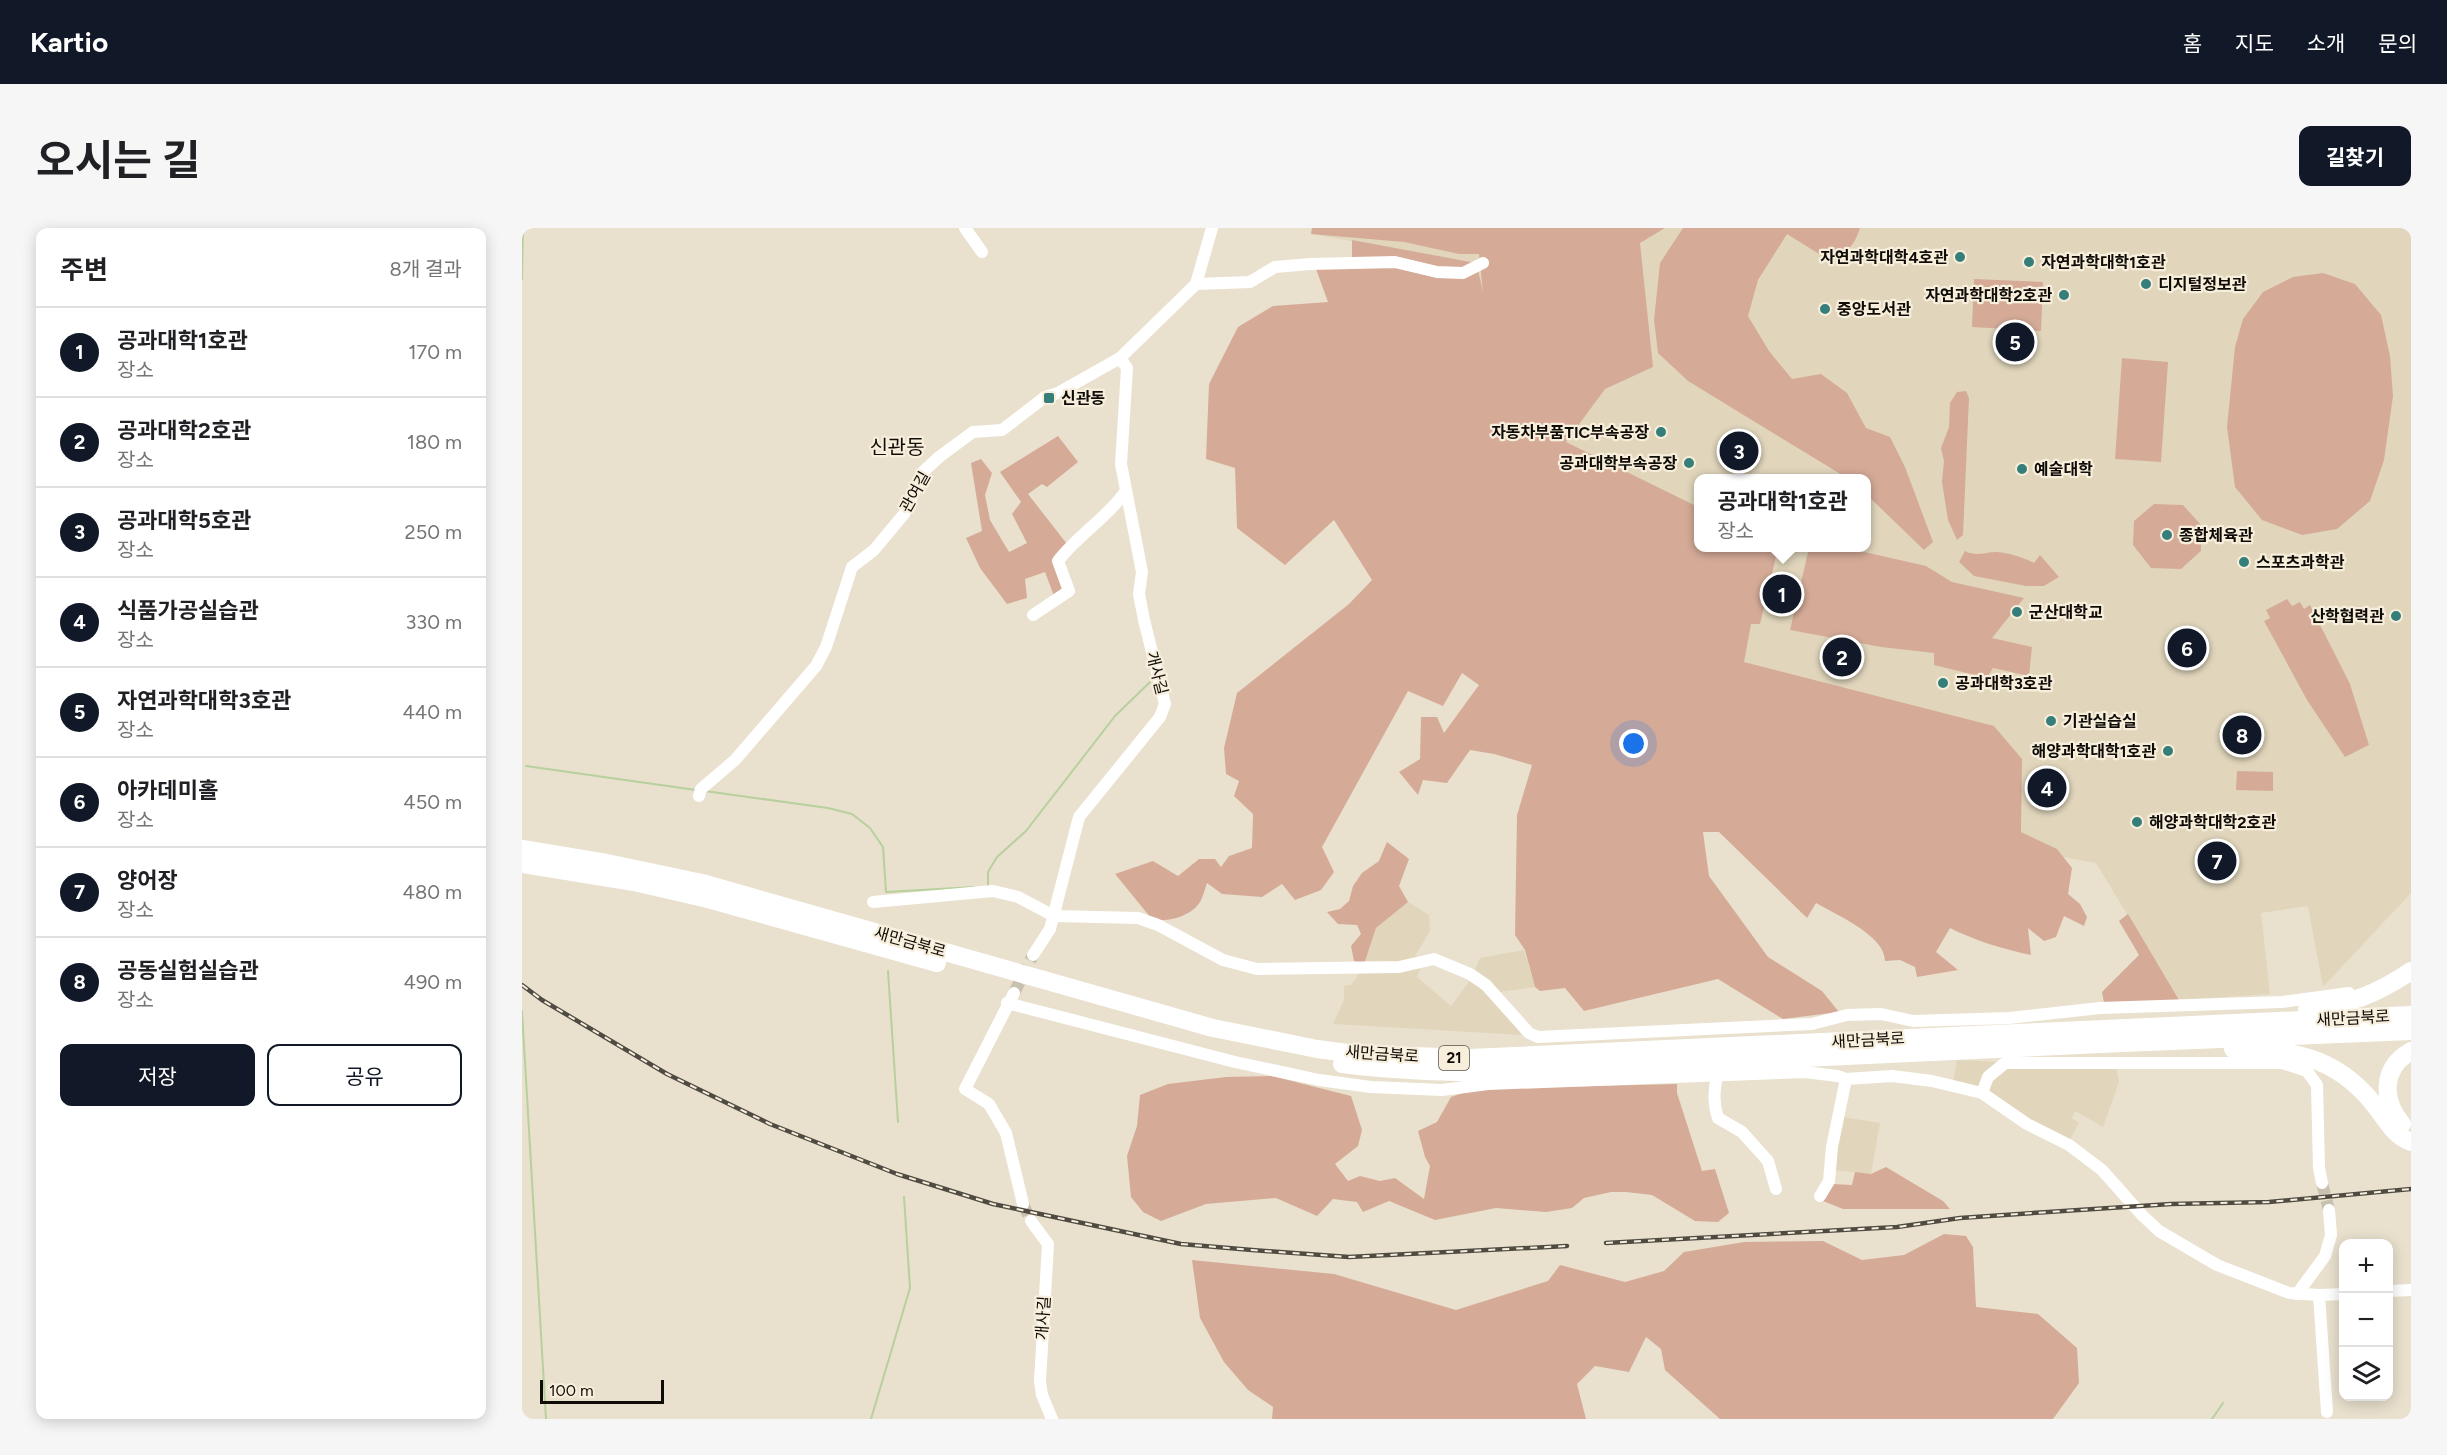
<!DOCTYPE html>
<html lang="ko">
<meta charset="utf-8">
<style>
:root{--surface:#fff;--page:#f6f6f6;--text:#202124;--muted:#757577;--line:#e0e0e0;--accent:#111827}
body{margin:0;font-family:Figtree,"Noto Sans KR",sans-serif;background:var(--page);color:var(--text)}
.controls{position:absolute;right:18px;bottom:18px;display:grid;overflow:hidden;border-radius:12px;box-shadow:0 3px 15px #0003}
.controls button{width:54px;height:54px;display:grid;place-items:center;padding:0;border:0;border-bottom:2px solid var(--line);background:var(--surface);color:var(--text);font:30px sans-serif}
.scale{position:absolute;left:18px;bottom:15px;width:124px;box-sizing:border-box;padding-left:6px;border:3px solid #0f0c07;border-top:0;font-size:16px;line-height:21px;white-space:nowrap;color:#0f0c07;-webkit-text-stroke:4px #f7eedb;paint-order:stroke}
.you{position:absolute;left:1112px;top:516px;width:21px;height:21px;margin:-15px;border:4px solid #fff;border-radius:50%;background:#1a73e8;box-shadow:0 0 0 9px #1a73e833}
.badge{display:grid;place-items:center;width:39px;height:39px;border-radius:50%;background:var(--accent);color:#fff;font-size:20px;font-weight:700}
.pin{position:absolute;translate:-50% -50%;border:3px solid #fff;box-shadow:0 2px 6px #0006}
.popup{position:absolute;left:1172px;top:246px;width:177px;height:78px;box-sizing:border-box;display:grid;place-content:center;border-radius:12px;background:var(--surface);filter:drop-shadow(0 2px 4px #0005);font-size:20px;white-space:nowrap;color:var(--muted)}
.popup b{font-size:22px;color:var(--text)}
.popup::after{content:'';position:absolute;left:50%;top:100%;margin-left:-12px;border:12px solid transparent;border-top-color:var(--surface)}
.list{margin:0;padding:0;list-style:none}
h2{display:flex;justify-content:space-between;align-items:center;height:78px;margin:0;padding:0 24px;font-size:26px}
h2 small{font-size:20px;font-weight:400;color:var(--muted)}
.list li{display:grid;grid-template-columns:39px 1fr auto;gap:18px;align-items:center;box-sizing:border-box;height:90px;padding:0 24px;border-top:2px solid var(--line)}
.list b{display:block;font-size:22px;white-space:nowrap}
.list p{margin:0;font-size:20px;white-space:nowrap;color:var(--muted)}
.list em{font-size:20px;font-style:normal;color:var(--muted)}
.actions{display:flex;gap:12px;padding:18px 24px}
.actions a{flex:1;padding:14px 0;border:2px solid var(--accent);border-radius:12px;text-align:center;font-size:21px;color:var(--accent)}
.actions .main{background:var(--accent);color:#fff}
.icon{flex:none;width:33px;height:33px;fill:none;stroke:currentColor;stroke-width:2;stroke-linecap:round;stroke-linejoin:round}
.map{position:relative;flex:none;width:1889px;height:1191px;overflow:hidden;border-radius:12px}
header{display:flex;align-items:center;gap:36px;box-sizing:border-box;height:84px;padding:0 30px;background:var(--accent);color:#fff}
header strong{font-size:28px}
nav{display:flex;gap:33px;margin-inline-start:auto;font-size:21px}
.intro{display:flex;align-items:center;justify-content:space-between;box-sizing:border-box;height:144px;padding:0 36px}
h1{margin:0;font-size:42px}
.button{padding:15px 27px;border-radius:12px;background:var(--accent);color:#fff;font-size:21px;font-weight:700}
main{display:flex;gap:36px;padding:0 36px}
aside{flex:1;background:var(--surface);border-radius:12px;box-shadow:0 3px 15px #0003}
.map>svg:first-child{display:block}
.built{fill:#e1d6bc;fill-rule:evenodd}
.green{fill:#d5ab98}
.lines{fill:none;stroke-linecap:round;stroke-linejoin:round}
.stream{stroke:#b7d09d;stroke-width:2}
.minor-tunnel{stroke:#c8c1b0;stroke-width:12;stroke-dasharray:12 6;stroke-linecap:butt}
.minor{stroke:#fff;stroke-width:12}
.highway{stroke:#fff;stroke-width:18}
.rail-casing{stroke:#4f4b42;stroke-width:4.5}
.rail{stroke:#f7eedb;stroke-width:2;stroke-dasharray:7;stroke-linecap:butt}
.poi-dot{fill:#357e7a;stroke:#f7eedb;stroke-width:2}
.labels{text-anchor:middle;dominant-baseline:central;stroke-width:4.5;stroke-linejoin:round;paint-order:stroke}
.shield{fill:#f7eedb;stroke:#555047;stroke-width:1.5}
.shield-label{font-size:15px;font-weight:bold;fill:#0f0c07}
.poi-label{font-size:16px;font-weight:bold;fill:#0f0c07;stroke:#f7eedb;text-anchor:start}
.street-label{font-size:16px;fill:#0f0c07;stroke:#f7eedb}
.quarter-label{font-size:20px;fill:#0f0c07;stroke:#f7eedb}
</style>
<header>
<strong>Kartio</strong>
<nav><a>홈</a><a>지도</a><a>소개</a><a>문의</a></nav>
</header>
<div class="intro"><h1>오시는 길</h1><a class="button">길찾기</a></div>
<main>
<aside>
<h2>주변<small>8개 결과</small></h2>
<ul class="list">
<li><span class="badge">1</span><div><b>공과대학1호관</b><p>장소</p></div><em>170 m</em></li>
<li><span class="badge">2</span><div><b>공과대학2호관</b><p>장소</p></div><em>180 m</em></li>
<li><span class="badge">3</span><div><b>공과대학5호관</b><p>장소</p></div><em>250 m</em></li>
<li><span class="badge">4</span><div><b>식품가공실습관</b><p>장소</p></div><em>330 m</em></li>
<li><span class="badge">5</span><div><b>자연과학대학3호관</b><p>장소</p></div><em>440 m</em></li>
<li><span class="badge">6</span><div><b>아카데미홀</b><p>장소</p></div><em>450 m</em></li>
<li><span class="badge">7</span><div><b>양어장</b><p>장소</p></div><em>480 m</em></li>
<li><span class="badge">8</span><div><b>공동실험실습관</b><p>장소</p></div><em>490 m</em></li>
</ul>
<div class="actions"><a class="main">저장</a><a>공유</a></div>
</aside>
<div class="map">
<svg width="1889" height="1191" viewBox="0 0 1889 1191">
<rect width="100%" height="100%" fill="#e9e1ce"/>
<g class="built">
<path d="M790,0h1099v665l-88,94 -15,-81 -47,7 9,81 -91,6 -83,-137 -93,-17 -345,-169 -174,-376 -8,-38 -165,-29zM1176,250h168v70h-168z"/>
<polygon points="886,674 907,687 908,703 893,728 902,731 895,749 929,778 949,751 958,730 1002,722 1013,759 978,764 971,770 1000,807 811,796 822,772 822,758 829,757 839,743 854,700"/>
<polygon points="1435,832 1594,839 1597,854 1581,899 1553,883 1550,890 1557,895 1547,913 1431,856"/>
<polygon points="1321,889 1358,895 1349,946 1313,942 1314,919"/>
</g>
<g class="green">
<path d="M790,0h353l-25,15 13,124 -48,22 -39,53 132,65v41h80l-18,76h-9l-7,38 250,64 28,33 -1,73 36,17 15,19 -4,26 12,10 7,13 -3,9 -20,-10 -8,21 -12,4 -16,-13 3,27c-28,-6 -55,-14 -81,-27l-14,24 22,18 -41,7 -2,-10 -15,-7 -15,1c0,-26 -49,-46 -69,-58l-9,15 -88,-86h-16l6,44 59,81 54,34 17,21 -56,7 -65,-40 -134,32 -19,-23 -25,3 -5,-4 -10,-37 -10,-15 2,-120 15,-50 -38,-11 -24,-4 -23,33 -24,-3 -5,15 -19,-23 21,-13 1,-42h16l7,16 35,-48 -17,-12 -19,33 -35,-15 -86,156 12,25 -13,18 -26,10 -13,-16 -20,13 -40,-3 -15,-11c-2,6 -4,14 -7,19 -8,14 -35,22 -49,16l-36,-44 38,-13 25,15 21,-17h16l6,8 8,-11 23,-8 1,-34 -19,-18 5,-15 -13,-7 -2,-26 13,-55 112,-89 23,-24 -38,-60 -49,45 -48,-37 -2,-60 -29,-9 3,-75 29,-57 35,-21 55,-4 -12,-33 52,-5 110,6 5,22 -4,-38h-20l-55,-12 -93,-8z"/>
<path d="M1161,0h177c-7,21 -13,24 -33,31l-40,-25 -29,46 -10,36 21,35 23,28 29,-5 26,19 19,35 24,9 15,30 28,75 -9,8 -58,-56v-16h-19l-159,-97 -30,-28 -4,-33 6,-57z"/>
<polygon points="830,12 954,35 937,42 830,31"/>
<polygon points="1801,45 1833,56 1859,87 1868,128 1871,168 1862,232 1848,273 1815,301 1780,307 1740,292 1713,259 1705,199 1713,119 1721,91 1741,64 1771,49"/>
<polygon points="1452,51 1521,54 1519,103 1450,99"/>
<polygon points="1600,130 1646,134 1639,234 1593,231"/>
<polygon points="1444,163 1447,170 1441,307 1435,312 1426,292 1420,254 1422,233 1419,220 1427,199 1428,175 1435,164"/>
<polygon points="536,208 556,234 525,259 520,256 506,266 545,316 531,335 544,361 532,368 523,344 503,351 505,370 485,376 458,340 444,310 460,303 449,235 459,231 470,245 463,267 468,292 487,324 505,315 490,286 499,274 478,244"/>
<polygon points="1632,276 1661,277 1679,297 1679,323 1659,341 1629,340 1611,317 1612,293"/>
<polygon points="1287,320 1325,320 1404,338 1430,354 1502,370 1470,410 1510,419 1507,448 1471,440 1465,450 1412,437 1412,425 1359,419 1268,402"/>
<path d="M1443,323c12,6 19,1 32,1 12,1 26,5 37,11l6,-8 19,22 -15,9h-18l-52,-10 -15,-14z"/>
<polygon points="1765,371 1770,378 1778,374 1782,381 1788,377 1828,456 1847,517 1823,529 1785,472 1742,393 1748,390 1744,382"/>
<polygon points="1715,543 1751,544 1751,563 1714,562"/>
<polygon points="865,614 887,631 877,658 886,674 854,700 842,736 832,733 829,718 839,706 835,697 816,696 805,684 818,681 827,673 831,658 840,645 857,633"/>
<polygon points="1606,686 1657,772 1582,775 1580,764 1617,727 1597,693"/>
<polygon points="750,848 829,868 840,902 836,918 813,936 826,953 838,948 858,953 873,950 902,971 908,938 903,929 896,903 915,894 929,869 953,861 1155,856 1155,865 1180,943 1193,941 1207,985 1196,994 1173,993 1130,967 1104,964 1089,964 1062,970 1050,980 1024,984 974,980 913,992 867,973 841,984 835,974 811,971 795,988 754,970 684,976 639,993 621,984 609,969 605,928 615,898 618,867 646,856 704,849"/>
<polygon points="1364,939 1421,973 1428,981 1321,981 1301,973 1311,956 1330,957 1333,944 1349,946"/>
<polygon points="1422,1006 1444,1008 1451,1019 1454,1079 1516,1086 1555,1120 1557,1155 1531,1191 1198,1191 1143,1142 1139,1121 1124,1109 1107,1144 1073,1138 1055,1156 1064,1191 750,1191 751,1179 726,1162 702,1134 678,1090 670,1032 812,1046 934,1082 1026,1053 1038,1037 1103,1054 1142,1043 1162,1024 1222,1014 1301,1013 1340,1032 1382,1027"/>
</g>
<g class="lines">
<g class="stream">
<polyline points="0,51 1,0"/>
<polyline points="4,538 174,562"/>
<polyline points="183,563 306,580 330,586 348,600 361,619 364,664 452,659"/>
<polyline points="466,658 466,644 475,629 504,603 593,488 628,454"/>
<polyline points="366,743 376,894"/>
<polyline points="0,783 24,1191"/>
<polyline points="349,1191 388,1060 382,969"/>
<polyline points="1690,1191 1701,1175"/>
</g>
<g class="minor-tunnel">
<polyline points="492,765 511,727"/>
<polyline points="1800,955 1807,982"/>
<polyline points="501,976 509,993"/>
</g>
<g class="minor">
<polyline points="443,0 460,24"/>
<polyline points="674,56 728,54 753,39 788,36 873,34 915,44 941,45 961,35"/>
<path d="M511,387l36,-24 -11,-30c20,-26 49,-43 68,-70"/>
<polyline points="177,568 179,561 213,532 294,438 304,419 330,339 352,322 382,286 401,244 417,229 451,204 480,202 523,169 536,165 598,130 674,56 690,0"/>
<polyline points="351,674 471,663 496,669 532,688 616,690 636,697 701,732 735,741 877,739 912,731 948,746 964,757 1007,805 1016,809 1290,796 1325,787 1359,786 1391,793 1487,790 1578,780 1760,774 1827,765"/>
<polyline points="511,727 528,701 557,589 638,489 643,476 622,392 617,366 620,344 599,236 605,140 598,130"/>
<polyline points="492,765 443,861 467,876 484,905 501,976"/>
<polyline points="485,775 713,834 797,852 849,859 920,862 966,856 1282,844 1316,848 1324,851 1370,848 1410,853 1460,865 1505,896 1547,917 1580,942 1620,987 1637,1003 1695,1037 1767,1065 1797,1067 1822,1066"/>
<path d="M1195,848c-3,15 -4,27 1,42l24,14 26,29 8,28"/>
<polyline points="1460,865 1466,849 1483,835 1760,835 1785,843 1795,857 1797,940 1800,955"/>
<polyline points="1298,968 1307,953 1310,919 1324,851"/>
<polyline points="509,993 526,1016 518,1153 520,1167 530,1191"/>
<polyline points="1866,1063 1889,1062"/>
<polyline points="1775,1066 1803,1028 1809,1007 1807,982"/>
<polyline points="1797,1067 1805,1184"/>
</g>
<g class="highway">
<polyline points="0,621 85,635 180,655 691,800 795,821 834,826 947,830 1889,787"/>
<polyline points="0,636 112,654 186,671 415,735"/>
<path d="M1785,782c42,-6 69,-15 104,-39"/>
<path d="M1711,821c58,1 101,6 140,54 11,13 20,33 38,39"/>
<path d="M820,836c146,18 294,2 440,-5 210,-10 419,-20 629,-28"/>
<path d="M1880,896c-20,-24 -21,-56 9,-73"/>
</g>
<defs>
<g id="rail">
<polyline points="0,757 20,772 145,846 248,896 375,946 471,976 659,1016 730,1022 827,1029 1045,1018"/>
<polyline points="1084,1015 1375,999 1438,990 1526,984 1649,976 1747,974 1889,961"/>
</g>
</defs>
<use href="#rail" class="rail-casing"/>
<use href="#rail" class="rail"/>
</g>
<g class="poi-dot">
<circle cx="1438" cy="29" r="6"/>
<circle cx="1507" cy="34" r="6"/>
<circle cx="1624" cy="56" r="6"/>
<circle cx="1542" cy="67" r="6"/>
<circle cx="1303" cy="81" r="6"/>
<rect x="521" y="164" width="12" height="12" rx="3"/>
<circle cx="1139" cy="204" r="6"/>
<circle cx="1167" cy="235" r="6"/>
<circle cx="1500" cy="241" r="6"/>
<circle cx="1645" cy="307" r="6"/>
<circle cx="1722" cy="334" r="6"/>
<circle cx="1495" cy="384" r="6"/>
<circle cx="1874" cy="388" r="6"/>
<circle cx="1421" cy="455" r="6"/>
<circle cx="1529" cy="493" r="6"/>
<circle cx="1646" cy="523" r="6"/>
<circle cx="1615" cy="594" r="6"/>
</g>
<g class="labels">
<rect class="shield" x="917" y="818" width="30" height="24" rx="4.5"/>
<g class="shield-label">
<text x="932" y="830">21</text>
</g>
<g class="poi-label">
<text x="1426" y="29" text-anchor="end">자연과학대학4호관</text>
<text x="1519" y="34">자연과학대학1호관</text>
<text x="1636" y="56">디지털정보관</text>
<text x="1530" y="67" text-anchor="end">자연과학대학2호관</text>
<text x="1315" y="81">중앙도서관</text>
<text x="539" y="170">신관동</text>
<text x="1127" y="204" text-anchor="end">자동차부품TIC부속공장</text>
<text x="1155" y="235" text-anchor="end">공과대학부속공장</text>
<text x="1512" y="241">예술대학</text>
<text x="1657" y="307">종합체육관</text>
<text x="1734" y="334">스포츠과학관</text>
<text x="1507" y="384">군산대학교</text>
<text x="1862" y="388" text-anchor="end">산학협력관</text>
<text x="1433" y="455">공과대학3호관</text>
<text x="1541" y="493">기관실습실</text>
<text x="1634" y="523" text-anchor="end">해양과학대학1호관</text>
<text x="1627" y="594">해양과학대학2호관</text>
</g>
<g class="street-label">
<text transform="translate(393 264) rotate(-61)">관여길</text>
<text transform="translate(635 445) rotate(76)">개사길</text>
<text transform="translate(388 714) rotate(16)">새만금북로</text>
<text transform="translate(1831 790) rotate(-3)">새만금북로</text>
<text transform="translate(1346 812) rotate(-3)">새만금북로</text>
<text transform="translate(860 826) rotate(4)">새만금북로</text>
<text transform="translate(521 1090) rotate(-86)">개사길</text>
</g>
<g class="quarter-label">
<text x="375" y="219">신관동</text>
</g>
</g>
</svg>
<div class="controls">
<button>+</button>
<button>−</button>
<button><svg class="icon" aria-label="layers" viewBox="0 0 24 24"><path d="M12 4l9 5-9 5-9-5zM3 14l9 5 9-5"/></svg></button>
</div>
<div class="scale">100 m</div>
<div class="you"></div>
<div class="pin badge" style="left:1260px;top:366px">1</div>
<div class="popup"><b>공과대학1호관</b>장소</div>
<div class="pin badge" style="left:1320px;top:429px">2</div>
<div class="pin badge" style="left:1217px;top:223px">3</div>
<div class="pin badge" style="left:1525px;top:560px">4</div>
<div class="pin badge" style="left:1493px;top:114px">5</div>
<div class="pin badge" style="left:1665px;top:420px">6</div>
<div class="pin badge" style="left:1695px;top:633px">7</div>
<div class="pin badge" style="left:1720px;top:507px">8</div>
</div>
</main>
